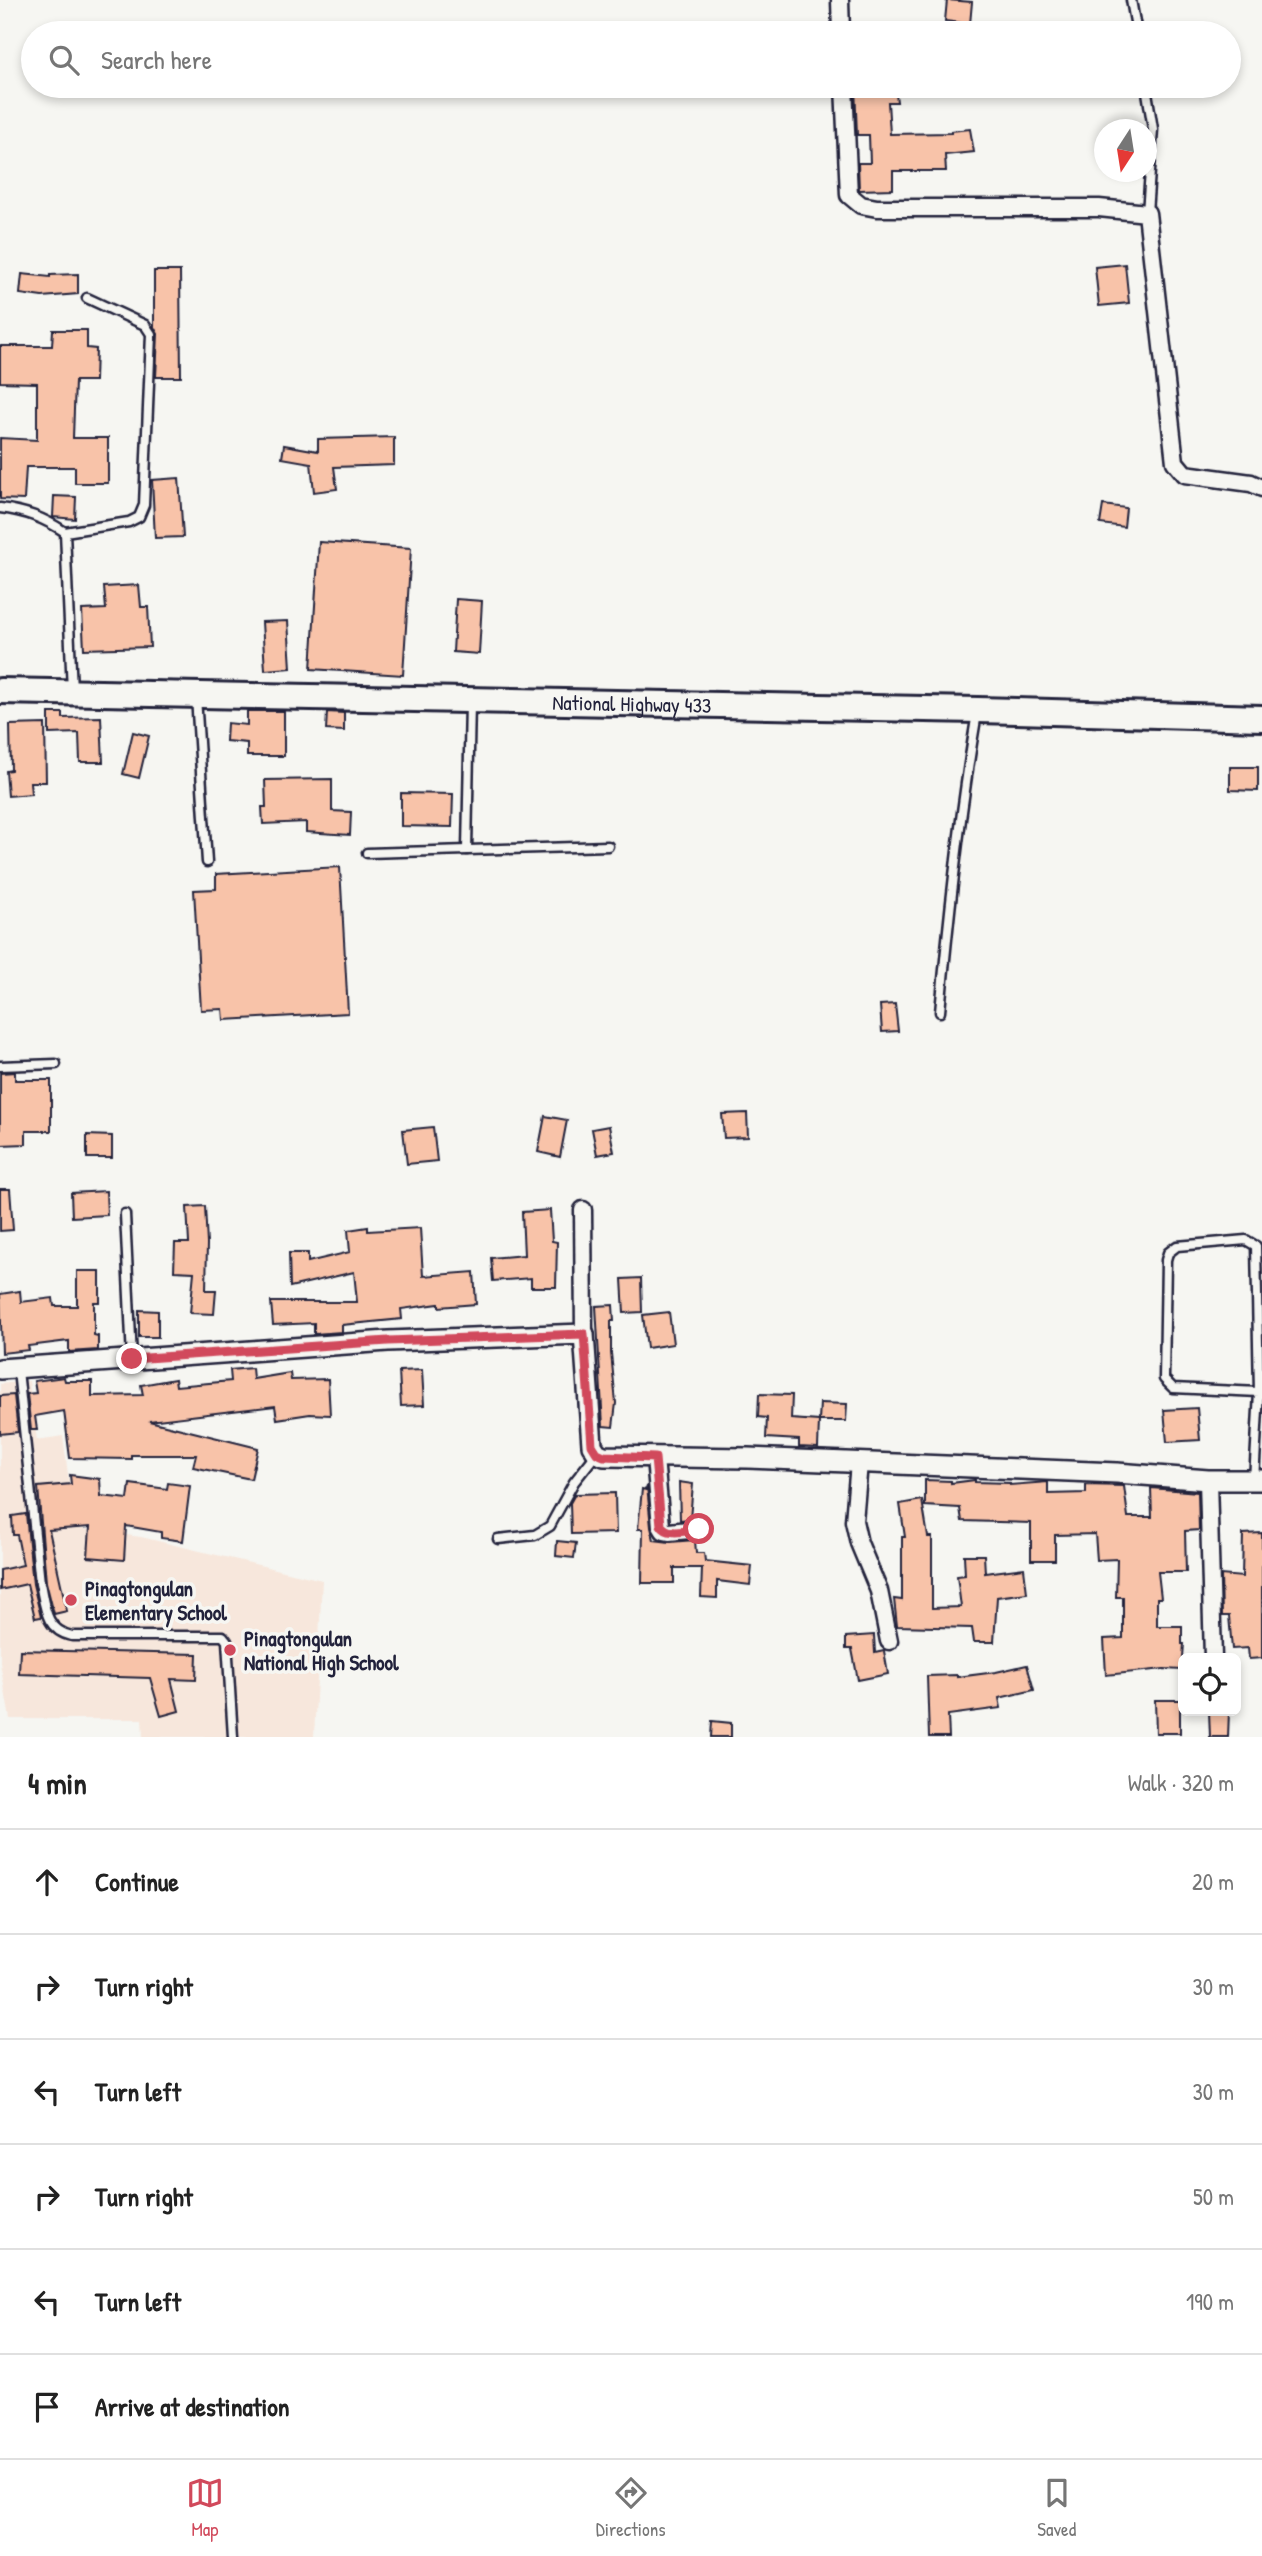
<!DOCTYPE html>
<meta charset="utf-8">
<style>
:root{--surface:#fff;--page:#f2f2f2;--text:#222;--muted:#767676;--line:#e0e0e0;--accent:#d1495b}
body{margin:0;font-family:"Patrick Hand",sans-serif;background:var(--page);color:var(--text)}
.controls{position:absolute;right:21px;bottom:21px;display:grid;overflow:hidden;border-radius:10px;box-shadow:0 4px 10px #0003}
.controls button{width:63px;height:63px;display:grid;place-items:center;padding:0;border:0;border-bottom:2px solid var(--line);background:var(--surface);color:var(--text);font:35px sans-serif}
.compass{position:absolute;left:1094px;top:119px;width:63px;height:63px;border-radius:50%;background:var(--surface);box-shadow:0 4px 10px #0003;rotate:192deg}
.stop{position:absolute;width:21px;height:21px;margin:-16px;border:5px solid #d1495b;border-radius:50%;background:#fff}
.stop.end{background:#d1495b;border-color:#fff;box-shadow:0 2px 7px #0008}
.list{margin:0;padding:0;list-style:none}
h2{display:flex;justify-content:space-between;align-items:center;height:91px;margin:0;padding:0 28px;font-size:30px}
h2 small{font-size:23px;font-weight:400;color:var(--muted)}
.list li{display:grid;grid-template-columns:46px 1fr auto;gap:21px;align-items:center;box-sizing:border-box;height:105px;padding:0 28px;border-top:2px solid var(--line)}
.list b{display:block;font-size:26px;white-space:nowrap}
.list em{font-size:23px;font-style:normal;color:var(--muted)}
.icon{flex:none;width:38px;height:38px;fill:none;stroke:currentColor;stroke-width:2;stroke-linecap:round;stroke-linejoin:round}
.map{position:relative;flex:none;width:1262px;height:1737px;overflow:hidden}
.search{position:absolute;background:var(--surface);box-shadow:0 4px 10px #0003;left:21px;right:21px;top:21px;height:77px;display:flex;align-items:center;gap:18px;box-sizing:border-box;padding:0 24px;border-radius:38px;color:var(--muted);font-size:26px}
.sheet{height:721px;background:var(--surface)}
nav{display:flex;justify-content:space-around;align-items:center;box-sizing:border-box;height:98px;border-top:2px solid var(--line);background:var(--surface);font-size:19px;color:var(--muted)}
nav a{display:grid;justify-items:center;gap:4px}
nav .on{color:var(--accent)}
.map>svg:first-child{display:block}
.built{fill:#f7e7dc}
.building{fill:#f8c3a9;stroke:#22223b;stroke-width:2}
.lines{fill:none;stroke-linecap:round;stroke-linejoin:round}
.service-casing{stroke:#22223b;stroke-width:13}
.minor-casing{stroke:#22223b;stroke-width:21}
.tertiary-casing{stroke:#22223b;stroke-width:24}
.primary-casing{stroke:#22223b;stroke-width:30}
.service{stroke:#f6f6f2;stroke-width:8}
.minor{stroke:#f6f6f2;stroke-width:16}
.tertiary{stroke:#f6f6f2;stroke-width:19}
.primary{stroke:#f6f6f2;stroke-width:24}
.route{stroke:#d1495b;stroke-width:9}
.poi-dot{fill:#d1495b;stroke:#f6f6f2;stroke-width:2.5}
.labels{text-anchor:middle;dominant-baseline:central;stroke-width:7;stroke-linejoin:round;paint-order:stroke}
.street-label{font-size:21px;fill:#22223b;stroke:#f6f6f2}
.poi-label{font-size:21px;font-weight:bold;fill:#22223b;stroke:#f6f6f2;text-anchor:start}
</style>
<div class="map">
<svg width="1262" height="1737" viewBox="0 0 1262 1737">
<rect width="100%" height="100%" fill="#f6f6f2"/>
<filter id="ink" filterUnits="userSpaceOnUse"><feTurbulence type="fractalNoise" baseFrequency=".0143" numOctaves="2"/><feDisplacementMap in="SourceGraphic" scale="14" xChannelSelector="R" yChannelSelector="G"/><feConvolveMatrix kernelMatrix="1 2 1 2 8 2 1 2 1" color-interpolation-filters="sRGB"/></filter>
<g filter="url(#ink)">
<polygon class="built" points="29,1381 37,1440 63,1436 75,1528 141,1537 322,1580 314,1737 143,1737 142,1719 10,1719 0,1663 0,1384"/>
<g class="building">
<polygon points="947,0 972,2 970,24 945,21"/>
<polygon points="855,86 895,86 897,102 888,102 890,134 951,133 951,131 970,129 974,152 945,155 946,171 893,171 893,189 859,190 858,163 870,163 869,135 857,135"/>
<polygon points="1125,264 1129,303 1099,306 1095,267"/>
<polygon points="154,271 180,271 181,377 156,377 158,334 154,327"/>
<polygon points="22,274 50,277 50,275 78,274 78,294 42,297 20,294"/>
<polygon points="53,330 87,330 87,348 96,349 95,381 75,381 73,438 108,438 108,483 75,483 75,467 26,467 24,500 0,499 0,438 37,440 37,383 0,382 0,346 52,346"/>
<polygon points="394,437 394,465 334,467 337,489 314,492 311,463 282,458 284,445 318,451 318,439"/>
<polygon points="179,478 183,537 155,538 152,480"/>
<polygon points="54,496 76,497 75,519 53,517"/>
<polygon points="1103,505 1126,508 1124,527 1100,524"/>
<polygon points="319,542 411,548 403,675 311,669"/>
<polygon points="139,585 141,607 148,607 150,647 84,649 82,610 106,609 104,587"/>
<polygon points="456,599 482,601 479,654 453,652"/>
<polygon points="288,621 291,668 265,670 262,622"/>
<polygon points="247,711 284,711 284,756 247,756 247,743 226,741 227,723 247,725"/>
<polygon points="327,712 344,713 344,731 326,730"/>
<polygon points="49,713 63,713 63,718 101,717 103,762 80,762 79,733 49,734"/>
<polygon points="45,724 46,782 30,782 31,794 8,796 6,771 11,770 10,725"/>
<polygon points="133,732 149,736 139,778 123,774"/>
<polygon points="1230,767 1258,767 1258,791 1230,790"/>
<polygon points="332,779 332,811 351,812 350,835 306,832 306,822 263,824 262,807 266,807 265,780"/>
<polygon points="401,793 453,794 452,827 401,826"/>
<polygon points="340,867 348,1013 224,1020 223,1009 201,1010 194,890 216,889 216,874"/>
<polygon points="895,1004 898,1031 882,1032 880,1005"/>
<polygon points="15,1072 15,1080 51,1080 51,1131 26,1131 26,1144 0,1145 0,1073"/>
<polygon points="747,1113 748,1137 724,1138 722,1114"/>
<polygon points="545,1116 567,1120 560,1157 538,1152"/>
<polygon points="609,1126 614,1152 597,1155 592,1129"/>
<polygon points="433,1127 437,1161 407,1164 403,1130"/>
<polygon points="87,1135 112,1136 112,1158 87,1158"/>
<polygon points="0,1189 10,1189 13,1230 0,1231"/>
<polygon points="106,1191 107,1215 72,1217 71,1193"/>
<polygon points="205,1206 207,1244 206,1290 216,1290 214,1314 190,1313 194,1272 174,1271 175,1243 189,1243 187,1207"/>
<polygon points="550,1210 552,1241 557,1242 556,1287 531,1287 531,1278 493,1281 491,1258 524,1255 522,1212"/>
<polygon points="368,1227 368,1231 420,1228 423,1276 474,1272 476,1304 439,1307 439,1304 401,1309 402,1319 342,1325 342,1332 314,1334 314,1323 273,1325 271,1302 357,1302 354,1272 290,1287 289,1253 308,1253 308,1262 350,1252 348,1230"/>
<polygon points="77,1271 100,1271 100,1302 94,1302 94,1335 98,1336 98,1350 69,1352 69,1341 28,1346 29,1350 2,1353 0,1294 20,1291 21,1302 53,1298 54,1306 77,1306"/>
<polygon points="641,1278 642,1312 624,1313 622,1279"/>
<polygon points="613,1305 614,1321 611,1321 611,1353 616,1403 613,1427 603,1426 596,1306"/>
<polygon points="139,1310 158,1311 158,1337 139,1337"/>
<polygon points="669,1312 673,1344 647,1348 643,1315"/>
<polygon points="252,1368 253,1379 290,1373 291,1380 328,1379 330,1415 310,1414 277,1419 275,1406 149,1421 258,1448 251,1479 193,1467 196,1455 131,1455 131,1459 70,1458 64,1411 35,1416 37,1430 31,1430 27,1394 36,1393 34,1381 64,1377 65,1381 92,1381 92,1396 143,1395 141,1385 175,1379 176,1386 231,1381 230,1370"/>
<polygon points="422,1370 424,1405 401,1406 399,1371"/>
<polygon points="759,1394 792,1395 791,1419 819,1421 818,1448 799,1447 799,1440 766,1438 767,1418 758,1417"/>
<polygon points="14,1395 18,1432 0,1434 0,1396"/>
<polygon points="820,1403 847,1404 846,1421 819,1421"/>
<polygon points="1197,1408 1200,1440 1167,1442 1164,1410"/>
<polygon points="70,1475 100,1479 101,1496 128,1499 130,1484 167,1489 168,1483 190,1486 183,1541 161,1538 161,1532 126,1526 124,1560 88,1557 90,1527 49,1530 67,1611 54,1614 46,1582 38,1487 71,1484"/>
<polygon points="925,1480 951,1481 951,1483 975,1480 975,1482 1010,1483 1010,1485 1048,1482 1048,1494 1086,1493 1086,1485 1124,1486 1128,1517 1152,1517 1151,1488 1198,1492 1199,1530 1185,1531 1186,1572 1158,1572 1161,1598 1157,1598 1157,1626 1182,1626 1182,1644 1184,1644 1182,1670 1164,1669 1106,1675 1104,1639 1123,1638 1123,1597 1116,1597 1117,1559 1097,1560 1095,1534 1055,1535 1055,1560 1031,1560 1031,1523 962,1521 960,1508 925,1506"/>
<polygon points="679,1482 693,1484 690,1519 680,1520"/>
<polygon points="647,1486 651,1527 654,1540 670,1542 695,1540 696,1553 704,1553 705,1561 752,1566 750,1585 717,1581 717,1598 701,1597 702,1568 674,1568 674,1583 642,1583 643,1529 638,1529 642,1489 646,1490"/>
<polygon points="615,1493 616,1533 571,1534 570,1503 575,1494"/>
<polygon points="922,1500 928,1537 932,1537 932,1608 961,1607 957,1576 965,1575 964,1555 984,1555 985,1573 1024,1568 1027,1593 997,1597 994,1642 974,1642 972,1628 897,1626 894,1599 902,1600 902,1537 905,1537 900,1504"/>
<polygon points="26,1514 33,1584 41,1617 35,1618 27,1584 0,1590 0,1570 23,1565 17,1535 13,1535 12,1516"/>
<polygon points="1262,1533 1262,1658 1249,1659 1248,1648 1232,1649 1229,1616 1222,1616 1221,1575 1242,1577 1243,1534"/>
<polygon points="557,1541 576,1543 574,1558 556,1556"/>
<polygon points="874,1635 875,1653 884,1651 888,1674 858,1680 852,1649 846,1649 846,1637"/>
<polygon points="20,1650 197,1654 196,1680 171,1679 179,1711 161,1716 150,1678 19,1674"/>
<polygon points="1027,1665 1034,1690 999,1698 1001,1708 948,1715 949,1737 929,1737 927,1676 957,1675 957,1677 996,1672"/>
<polygon points="1155,1700 1180,1700 1180,1733 1156,1733"/>
<polygon points="1209,1711 1229,1711 1228,1737 1210,1737"/>
<polygon points="712,1721 731,1723 731,1737 711,1737"/>
</g>
<g class="lines">
<defs>
<g id="service">
<polyline points="1131,0 1137,33"/>
<polyline points="1146,86 1153,129 1147,213"/>
<path d="M0,508c25,3 44,10 65,24l7,159"/>
<polyline points="65,532 129,522 139,517 144,505 151,334 145,325 87,298"/>
<polyline points="196,697 207,862"/>
<polyline points="467,850 470,702"/>
<polyline points="367,853 608,846"/>
<path d="M940,1012c9,-100 20,-200 37,-299"/>
<polyline points="0,1066 56,1064"/>
<polyline points="125,1214 132,1359"/>
<path d="M18,1370l22,213c5,24 5,47 32,53h151l4,5 6,96"/>
<polyline points="1254,1480 1259,1392 1256,1246 1246,1240 1177,1246 1168,1253 1166,1260 1164,1379 1173,1388 1259,1392"/>
<polyline points="498,1539 535,1535 550,1526 574,1482 597,1453"/>
</g>
<g id="minor">
<polyline points="840,0 841,33"/>
<polyline points="844,86 849,195 861,205 877,208 1099,208 1147,213 1175,462 1185,474 1251,483 1262,488"/>
<polyline points="583,1210 584,1334"/>
<polyline points="655,1458 661,1526 664,1531 669,1532 699,1529"/>
<polyline points="859,1463 854,1521 859,1543 879,1591 889,1641"/>
<polyline points="1208,1480 1213,1658"/>
</g>
<polyline id="tertiary" points="0,1369 388,1341 584,1334 592,1445 597,1453 604,1456 748,1458 1117,1473 1208,1480 1262,1480"/>
<g id="primary">
<path id="s1" d="M0,691l978,19 284,8"/>
</g>
</defs>
<use href="#service" class="service-casing"/>
<use href="#minor" class="minor-casing"/>
<use href="#tertiary" class="tertiary-casing"/>
<use href="#primary" class="primary-casing"/>
<use href="#service" class="service"/>
<use href="#minor" class="minor"/>
<use href="#tertiary" class="tertiary"/>
<use href="#primary" class="primary"/>
</g>
</g>
<g class="lines" filter="url(#ink)">
<path class="route" d="M132,1359l256,-18 196,-7 8,111 5,8 7,3 51,2 6,67c7,12 26,5 38,4"/>
</g>
<g class="poi-dot">
<circle cx="71" cy="1600" r="7"/>
<circle cx="230" cy="1650" r="7"/>
</g>
<g class="labels">
<g class="street-label">
<text stroke="none"><textPath href="#s1" startOffset="632">National Highway 433</textPath></text>
</g>
<g class="poi-label">
<text x="85" y="1588">Pinagtongulan<tspan x="85" dy="24">Elementary School</tspan></text>
<text x="244" y="1638">Pinagtongulan<tspan x="244" dy="24">National High School</tspan></text>
</g>
</g>
</svg>
<div class="controls">
<button><svg class="icon" aria-label="locate" viewBox="0 0 24 24"><circle cx="12" cy="12" r="6"/><path d="M12 2v4M12 18v4M2 12h4M18 12h4"/></svg></button>
</div>
<svg class="compass" viewBox="-18 -18 36 36"><path d="M0-13l5 13h-10z" fill="#e53935"/><path d="M0 13l5-13h-10z" fill="#767676"/></svg>
<div class="stop" style="left:699px;top:1529px"></div>
<div class="stop end" style="left:132px;top:1359px"></div>
<div class="search"><svg class="icon" aria-label="search" viewBox="0 0 24 24"><circle cx="10" cy="10" r="6"/><path d="M15 15l6 6"/></svg>Search here</div>
</div>
<section class="sheet">
<h2>4 min<small>Walk · 320 m</small></h2>
<ul class="list">
<li><svg class="icon" aria-label="ahead" viewBox="0 0 24 24"><path d="M12 20V5M6 11l6-6 6 6"/></svg><div><b>Continue</b></div><em>20 m</em></li>
<li><svg class="icon" aria-label="right" viewBox="0 0 24 24"><path d="M7 20v-9h11M14 6l5 5-5 5"/></svg><div><b>Turn right</b></div><em>30 m</em></li>
<li><svg class="icon" aria-label="left" viewBox="0 0 24 24"><path d="M17 20v-9H6M10 6l-5 5 5 5"/></svg><div><b>Turn left</b></div><em>30 m</em></li>
<li><svg class="icon" aria-label="right" viewBox="0 0 24 24"><path d="M7 20v-9h11M14 6l5 5-5 5"/></svg><div><b>Turn right</b></div><em>50 m</em></li>
<li><svg class="icon" aria-label="left" viewBox="0 0 24 24"><path d="M17 20v-9H6M10 6l-5 5 5 5"/></svg><div><b>Turn left</b></div><em>190 m</em></li>
<li><svg class="icon" aria-label="arrive" viewBox="0 0 24 24"><path d="M6 21V4h12l-3 4 3 4H6"/></svg><div><b>Arrive at destination</b></div></li>
</ul>
</section>
<nav>
<a class="on"><svg class="icon" aria-label="map" viewBox="0 0 24 24"><path d="M3 6l6-2 6 2 6-2v14l-6 2-6-2-6 2zM9 4v14M15 6v14"/></svg>Map</a>
<a><svg class="icon" aria-label="directions" viewBox="0 0 24 24"><path d="M12 3l9 9-9 9-9-9zM9 14v-3h6M13 9l2 2-2 2"/></svg>Directions</a>
<a><svg class="icon" aria-label="saved" viewBox="0 0 24 24"><path d="M7 4h10v16l-5-4-5 4z"/></svg>Saved</a>
</nav>
